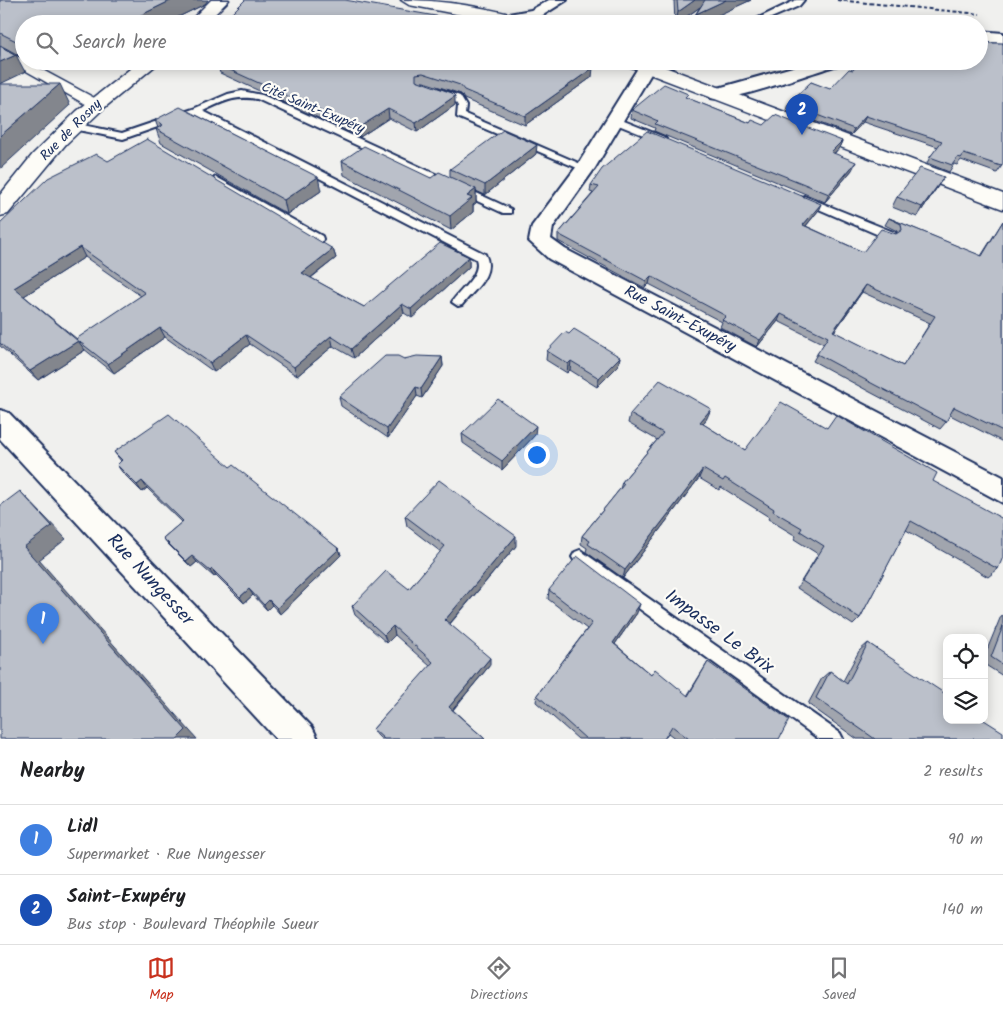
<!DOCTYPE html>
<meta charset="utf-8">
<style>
:root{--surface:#fff;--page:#f6f6f6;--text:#202124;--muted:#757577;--line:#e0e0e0;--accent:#c8321e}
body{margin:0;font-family:Kalam,sans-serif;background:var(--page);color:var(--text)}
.controls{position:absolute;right:15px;bottom:15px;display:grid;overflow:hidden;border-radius:10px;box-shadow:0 2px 12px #0003}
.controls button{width:45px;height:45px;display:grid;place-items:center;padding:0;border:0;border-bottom:1px solid var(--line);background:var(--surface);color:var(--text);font:25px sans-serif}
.you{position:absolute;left:536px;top:454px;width:18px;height:18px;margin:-12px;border:4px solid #fff;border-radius:50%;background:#1a73e8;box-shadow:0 0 0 8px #1a73e833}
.badge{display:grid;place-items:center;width:32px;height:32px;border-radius:50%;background:var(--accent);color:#fff;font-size:16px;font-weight:700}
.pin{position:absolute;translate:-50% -41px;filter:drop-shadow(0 1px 2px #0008)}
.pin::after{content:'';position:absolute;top:26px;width:18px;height:15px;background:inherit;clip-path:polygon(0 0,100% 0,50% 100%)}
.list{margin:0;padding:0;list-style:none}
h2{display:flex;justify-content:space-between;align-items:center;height:65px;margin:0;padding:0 20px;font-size:21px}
h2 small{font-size:16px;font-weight:400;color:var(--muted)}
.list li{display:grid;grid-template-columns:32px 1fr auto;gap:15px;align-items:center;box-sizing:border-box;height:70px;padding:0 20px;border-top:1px solid var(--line)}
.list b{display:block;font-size:19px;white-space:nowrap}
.list p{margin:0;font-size:16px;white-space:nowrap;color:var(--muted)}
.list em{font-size:16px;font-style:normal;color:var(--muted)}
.icon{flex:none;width:28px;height:28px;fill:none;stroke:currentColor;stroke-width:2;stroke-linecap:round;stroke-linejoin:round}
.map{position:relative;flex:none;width:1003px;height:739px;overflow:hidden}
.search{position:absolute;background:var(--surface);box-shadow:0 2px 12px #0003;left:15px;right:15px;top:15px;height:55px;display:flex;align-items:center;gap:12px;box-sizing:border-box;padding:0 18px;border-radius:28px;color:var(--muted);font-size:19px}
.sheet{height:205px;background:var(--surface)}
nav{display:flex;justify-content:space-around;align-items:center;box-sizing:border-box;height:70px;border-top:1px solid var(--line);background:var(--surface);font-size:14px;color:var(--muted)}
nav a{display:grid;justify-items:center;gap:2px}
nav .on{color:var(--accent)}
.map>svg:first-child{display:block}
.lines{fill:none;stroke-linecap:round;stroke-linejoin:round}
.service-casing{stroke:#1b2f5e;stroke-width:4}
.pedestrian-casing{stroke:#1b2f5e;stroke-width:3}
.minor-casing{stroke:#1b2f5e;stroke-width:4}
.secondary-casing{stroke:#1b2f5e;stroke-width:3}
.path{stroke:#1b2f5e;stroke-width:2;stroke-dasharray:4 2.5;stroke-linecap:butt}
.service{fill:#fdfcf7;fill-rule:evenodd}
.pedestrian{fill:#fdfcf7;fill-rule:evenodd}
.minor{fill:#fdfcf7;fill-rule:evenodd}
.secondary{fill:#fdfcf7;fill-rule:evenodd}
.wall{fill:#a1a5ae;stroke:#1b2f5e;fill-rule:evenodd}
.shaded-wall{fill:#83868d;stroke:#1b2f5e}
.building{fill:#bbc0ca;stroke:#1b2f5e;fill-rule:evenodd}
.labels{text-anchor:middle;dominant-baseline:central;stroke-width:4.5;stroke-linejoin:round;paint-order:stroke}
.far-street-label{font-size:14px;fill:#1b2f5e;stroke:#fdfcf7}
.street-label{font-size:16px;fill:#1b2f5e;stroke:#fdfcf7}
.near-street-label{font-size:19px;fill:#1b2f5e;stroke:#fdfcf7}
</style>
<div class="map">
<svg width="1003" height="739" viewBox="0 0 1003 739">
<rect width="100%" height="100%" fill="#f0f0ee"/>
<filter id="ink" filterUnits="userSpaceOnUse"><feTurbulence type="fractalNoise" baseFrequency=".02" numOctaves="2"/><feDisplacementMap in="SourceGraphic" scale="10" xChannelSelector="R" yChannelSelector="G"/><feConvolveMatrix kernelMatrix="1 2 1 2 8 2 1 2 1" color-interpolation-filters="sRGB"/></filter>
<g filter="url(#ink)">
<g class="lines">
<defs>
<g id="service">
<polygon points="796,0 804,0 799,6 757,24 746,24"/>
<polygon points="439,89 460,96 466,106 465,114 590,168 585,171 582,170 457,117 458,106 454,100 436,94 436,90"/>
<path d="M242,91l20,4 35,15 214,99v4h-8l-246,-114c-23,-4 -34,3 -54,12l282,143c11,20 -11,36 -23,51l-4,1 -6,-4c8,-13 30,-27 24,-43l-281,-145 -72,25 -50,-10 -5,-3 5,-3 49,10 71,-24 35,-15z"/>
<polygon points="614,117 664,137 666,139 661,142 658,141 611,122 609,120"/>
<polygon points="216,177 322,236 323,239 322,242 314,242 212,182 211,180"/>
<polygon points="804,196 896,233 897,236 892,240 888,239 800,201 799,199"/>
<polygon points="580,550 840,733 843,739 819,739 575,562 572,557 575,552"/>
</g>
<polygon id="pedestrian" points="0,47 100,101 102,104 100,107 90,107 0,56"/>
<g id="minor">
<polygon points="549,0 567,0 540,17 508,23 500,18 503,15 531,10"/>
<polygon points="979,31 1003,33 1003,43 979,41"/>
<path d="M814,61h26l-2,4c-26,7 -105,38 -127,33l-3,-4 3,-4z"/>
<polygon points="647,62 653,63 655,67 595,168 553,227 551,239 565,249 1003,477 1003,503 549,259 529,241 532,226 577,166 641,63"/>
<polygon points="0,410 9,413 312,727 318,739 276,739 0,439"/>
</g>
<g id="secondary">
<polygon points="211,0 229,0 205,24 187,24"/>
<path d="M401,0c48,0 86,8 133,20l2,4h-28l-99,-19z"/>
<polygon points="140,61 161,61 104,108 66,144 8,214 0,216 0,195 33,154 77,111"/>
<polygon points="623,61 649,61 1003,194 1003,209 626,65"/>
</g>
</defs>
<use href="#service" class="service-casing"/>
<use href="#pedestrian" class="pedestrian-casing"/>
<use href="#minor" class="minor-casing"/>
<use href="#secondary" class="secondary-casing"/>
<polyline class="path" points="837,0 980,14"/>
<use href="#service" class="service"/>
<use href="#pedestrian" class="pedestrian"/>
<use href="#minor" class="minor"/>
<use href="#secondary" class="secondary"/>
</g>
<g class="wall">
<polygon points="0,0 205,4 164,24 24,24 24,58 0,45"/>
<polygon points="674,0 751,0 706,20 695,15 700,7 677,24 675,24"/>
<polygon points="30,61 50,61 39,66"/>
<polygon points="668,61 688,61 673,68 667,66"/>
<polygon points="217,64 592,77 525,125 464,99 461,94 424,82 422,82 455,105 417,132 389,118 360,137 220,73"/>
<polygon points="811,82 1003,164 997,173 961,160 957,165 954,164 949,172 927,163 930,157 938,147 863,122 851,135 786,110 788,104"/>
<polygon points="687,98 750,123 842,141 839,148 834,154 852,170 825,202 654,131 655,128 631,118 632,110"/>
<polygon points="155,120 321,191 287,214 161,143 156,129 158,128"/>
<polygon points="536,154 485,195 476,191 476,203 473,205 473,212 451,230 344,175 342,161 431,178 450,177 450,169"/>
<path d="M108,161l225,88 3,9 -25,20 53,29 105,-50v10l-57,51 -8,-5 -50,45 -21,-12 -36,30 -47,-32 -36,28 -49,-35 -51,36 -30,-24 1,1 -47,30 -38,-34v-122zM85,257l56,39 -64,43 -53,-43z"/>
<path d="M591,185l227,26 -12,15 57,26 34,-19v-2l-12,-6 4,-7 92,38 22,-35v221l-53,-27 -4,7 -6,7 -70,-37 -57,-31 4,-7 7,-10 -46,-23 -21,26 -37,-20 2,-5 -73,-38 -4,4 -87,-47v-7l35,-41 -3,-1zM862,292l68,31 -27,43 -69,-34z"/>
<polygon points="938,186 917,217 892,207 897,197"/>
<polygon points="547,351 620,357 618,366 597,387 570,370 567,373 546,360"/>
<polygon points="442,357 443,366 422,398 417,396 388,438 341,406 339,397 404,359"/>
<polygon points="630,414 707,418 703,424 745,450 827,428 933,481 998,569 988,577 906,530 860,618 853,625 797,588 818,554 794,539 796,536 768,519 769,517 721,487 719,490 699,478 623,578 586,552 587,548 581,544 582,536 620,489 622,482 657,440 628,423"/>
<polygon points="462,434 535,435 502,470 463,443"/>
<polygon points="114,452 230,467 339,549 341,555 280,614 272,605 267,610 253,595 244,603 216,575 214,577 197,562 191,567 168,544 163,538 182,522 147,488 142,492 122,472 117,465 121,461"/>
<polygon points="405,516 516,546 450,624 490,665 453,710 485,739 381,739 377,735 373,729 430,666 395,635 387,643 355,615 352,606 409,589 441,552 407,526"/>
<polygon points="549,590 637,613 615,644 651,675 687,696 708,662 779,739 676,739 668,733 664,739 578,739 536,702 537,695 587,629 548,599"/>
<polygon points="1003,615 1003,676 984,664 984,657 1001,616"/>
<polygon points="868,643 1003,739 857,739 808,704 822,678 830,671 843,681 859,651"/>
</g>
<g class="shaded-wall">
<polygon points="172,0 208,0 205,4 164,24 128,24 137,17"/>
<polygon points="695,0 710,0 676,24 678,12"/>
<polygon points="726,0 751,0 699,24 694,24 696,14"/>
<polygon points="16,55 25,72 0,84 0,62"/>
<polygon points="37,61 50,61 39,66"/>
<polygon points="675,61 688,61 673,68"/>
<polygon points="593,68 592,77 525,125 525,116"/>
<polygon points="60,84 70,105 0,169 0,136"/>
<polygon points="455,96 455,105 417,132 416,123"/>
<polygon points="388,109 389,118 360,137 358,128"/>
<polygon points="866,116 863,122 851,135 854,129"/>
<polygon points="842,141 839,148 828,160 831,152"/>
<polygon points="537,145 536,154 485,195 485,185"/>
<polygon points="856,162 852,170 825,202 829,194"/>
<polygon points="318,177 321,191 287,214 284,200"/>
<polygon points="944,177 938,186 917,217 922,207"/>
<polygon points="476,189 476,203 473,205 473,212 451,230 450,216 467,196"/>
<polygon points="821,204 818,211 800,233 803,225"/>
<polygon points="80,247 85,257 21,298 14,288"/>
<polygon points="333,249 336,258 305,282 302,273"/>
<polygon points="469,257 469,267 412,318 411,309"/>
<polygon points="651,276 649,284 645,288 646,281"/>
<polygon points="866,285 862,292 829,339 833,331"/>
<polygon points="402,304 404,313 354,358 351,349"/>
<polygon points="781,314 778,321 757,347 760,340"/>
<polygon points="160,328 165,337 114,373 108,364"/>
<polygon points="246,335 250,344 214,372 210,363"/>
<polygon points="331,336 333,346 297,376 294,367"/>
<polygon points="78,341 85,350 38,380 30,371"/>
<polygon points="442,357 443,366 422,398 421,389"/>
<polygon points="620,357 618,366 597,387 599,378"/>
<polygon points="571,361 570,370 567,373 568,364"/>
<polygon points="416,387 417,396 388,438 387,429"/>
<polygon points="711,409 707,418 697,432 700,422"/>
<polygon points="536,426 535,435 502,470 502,461"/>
<polygon points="703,469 699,478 623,578 625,570"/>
<polygon points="142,481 147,488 142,492 137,485"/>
<polygon points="20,491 66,539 39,560 197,739 177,739 24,547"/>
<polygon points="516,536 516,546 446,628 445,620"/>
<polygon points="339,549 341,555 280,614 277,608"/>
<polygon points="192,556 197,562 191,567 186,561"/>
<polygon points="212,569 216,575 214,577 210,571"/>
<polygon points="249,589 253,595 244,603 240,597"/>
<polygon points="269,600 272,605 267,610 264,605"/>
<polygon points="640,604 637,613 610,651 613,643"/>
<polygon points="393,626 395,635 387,643 384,635"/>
<polygon points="490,658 490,665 450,713 449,707"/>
</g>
<g class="building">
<polygon points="0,0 172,0 137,17 128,24 24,24 24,45 0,33"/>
<polygon points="245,0 345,0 481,24 221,24"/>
<polygon points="677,0 695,0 678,12"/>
<polygon points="705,0 726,0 696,14"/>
<polygon points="695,15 713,24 689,24"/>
<polygon points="979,43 1003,43 1003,164 1001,166 964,154 961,158 958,157 952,165 930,157 942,141 866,116 854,129 788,104 811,82 830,89 849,69 853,70 857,66 873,61 979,61"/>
<polygon points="0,46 16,55 0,62"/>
<polygon points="222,61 576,61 593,68 525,116 464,90 460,85 423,73 416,74 416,80 452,93 455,96 416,123 388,109 358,128 217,64"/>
<polygon points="0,84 60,84 0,136"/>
<polygon points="664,84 688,94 685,97 750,123 752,120 764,125 775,115 842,141 831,152 856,162 829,194 655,124 658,121 632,110"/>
<polygon points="180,107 318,177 284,200 156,129 163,125 155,120"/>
<polygon points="503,130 537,145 485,185 450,169"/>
<path d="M647,131l174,73 -18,21 60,27 18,-23 15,5 6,-4 -1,-6 -12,-6 93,38 21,-35v210l-49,-24 -8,15 -71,-37 -58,-31 11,-17 -47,-23 -21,26 -38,-20 4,-4 -75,-40 -5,5 -88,-47 41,-47 -8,-2 11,-16zM866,285l69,31 -32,50 -70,-35z"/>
<polygon points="147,139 333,249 302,273 364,307 440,243 469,257 411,309 402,304 351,349 331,336 294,367 246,335 210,363 160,328 108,364 76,339 145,293 80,247 14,288 78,341 30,371 0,343 0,224 48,178 96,154 108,161"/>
<polygon points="364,146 431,178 439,172 476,189 467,196 472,198 450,216 342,161"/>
<polygon points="920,168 944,177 922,207 897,197"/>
<polygon points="574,329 620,357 599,378 571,361 568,364 547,351 565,332 569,334"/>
<polygon points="385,356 398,356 404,359 417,356 442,357 421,389 416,387 387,429 339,397"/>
<polygon points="660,380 711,409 700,422 745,450 781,402 827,428 836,415 937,473 933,481 1003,519 1003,557 998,569 911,521 860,618 802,581 824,546 800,531 802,528 773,511 774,509 725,478 723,481 703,469 625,570 588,544 590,541 582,536 624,484 622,482 663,433 630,414"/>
<polygon points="498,399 536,426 502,461 462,434"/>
<polygon points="169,414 230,467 233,465 339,549 277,608 269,600 264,605 249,589 240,597 212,569 210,571 192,556 186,561 163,538 183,521 142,481 137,485 117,465 122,460 114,452"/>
<polygon points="439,480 516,536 445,620 490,658 449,707 485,739 384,739 373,729 433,662 393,626 384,635 352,606 386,571 409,589 445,546 405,516"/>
<polygon points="20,491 52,526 24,547 186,730 177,739 0,739 0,506"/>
<polygon points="577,556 640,604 613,643 651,675 655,669 688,696 708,662 789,720 779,739 689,739 672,726 664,739 586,739 537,695 592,623 549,590"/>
<polygon points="1003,626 1003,665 991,657"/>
<polygon points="868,643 947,695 947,720 984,720 1003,732 1003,739 875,739 816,698 830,671 847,684"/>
</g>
</g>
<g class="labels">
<g class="far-street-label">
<text transform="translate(313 108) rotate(23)">Cité Saint-Exupéry</text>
<text transform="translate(71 130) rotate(-45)">Rue de Rosny</text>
</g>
<g class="street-label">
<text transform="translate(680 319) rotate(28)">Rue Saint-Exupéry</text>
</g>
<g class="near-street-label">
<text transform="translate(150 580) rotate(47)">Rue Nungesser</text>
<text transform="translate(719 632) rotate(36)">Impasse Le Brix</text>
</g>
</g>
</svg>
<div class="controls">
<button><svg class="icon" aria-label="locate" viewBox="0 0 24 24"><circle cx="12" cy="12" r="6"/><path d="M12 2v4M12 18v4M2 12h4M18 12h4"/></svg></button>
<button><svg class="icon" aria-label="layers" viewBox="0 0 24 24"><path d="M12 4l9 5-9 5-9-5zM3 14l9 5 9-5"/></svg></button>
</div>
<div class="you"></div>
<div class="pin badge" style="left:43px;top:644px;background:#3f7fe0">1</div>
<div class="pin badge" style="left:802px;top:135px;background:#1a4fb4">2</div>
<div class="search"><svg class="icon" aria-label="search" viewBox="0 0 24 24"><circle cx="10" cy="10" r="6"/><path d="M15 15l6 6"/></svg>Search here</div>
</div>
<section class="sheet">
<h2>Nearby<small>2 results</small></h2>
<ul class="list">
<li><span class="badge" style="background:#3f7fe0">1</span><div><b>Lidl</b><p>Supermarket · Rue Nungesser</p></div><em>90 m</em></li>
<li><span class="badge" style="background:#1a4fb4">2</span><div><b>Saint-Exupéry</b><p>Bus stop · Boulevard Théophile Sueur</p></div><em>140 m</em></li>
</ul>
</section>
<nav>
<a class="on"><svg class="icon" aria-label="map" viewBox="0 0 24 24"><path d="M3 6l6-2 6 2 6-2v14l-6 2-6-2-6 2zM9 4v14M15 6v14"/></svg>Map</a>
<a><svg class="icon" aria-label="directions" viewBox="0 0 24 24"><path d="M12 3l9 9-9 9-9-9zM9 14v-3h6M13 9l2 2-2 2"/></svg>Directions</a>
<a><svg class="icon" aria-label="saved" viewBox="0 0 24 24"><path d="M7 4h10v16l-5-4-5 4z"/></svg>Saved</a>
</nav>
